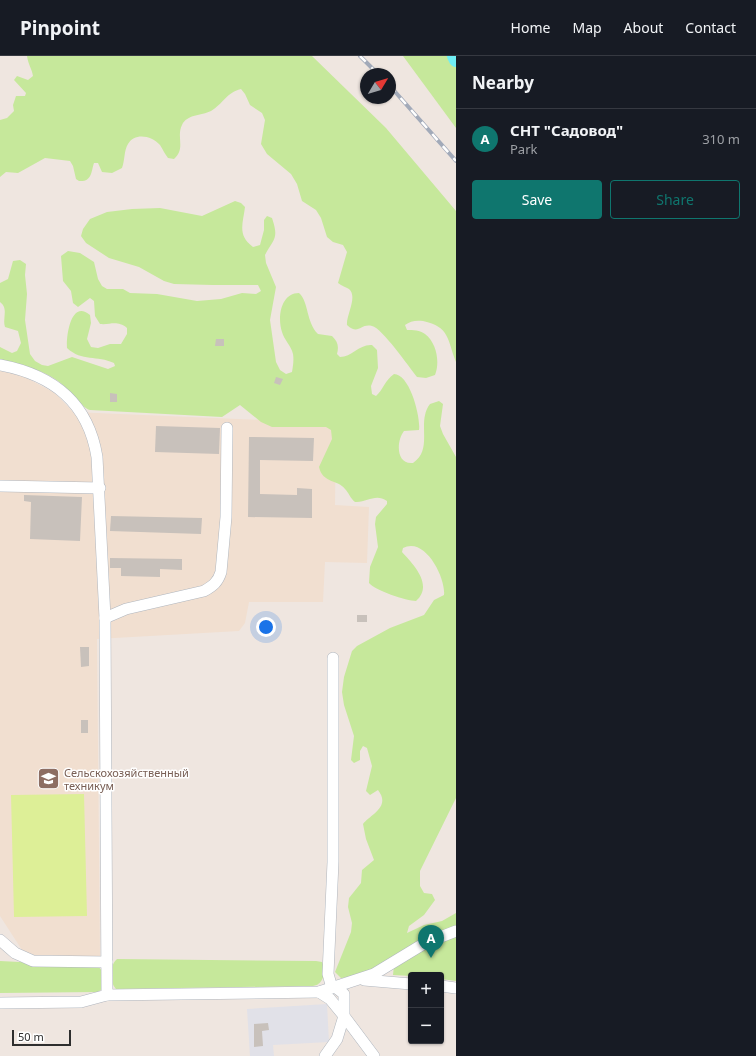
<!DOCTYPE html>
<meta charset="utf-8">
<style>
:root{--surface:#171b24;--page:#242831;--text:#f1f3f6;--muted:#9ea1a6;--line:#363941;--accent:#0f766e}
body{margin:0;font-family:"Noto Sans",sans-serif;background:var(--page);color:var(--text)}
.controls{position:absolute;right:12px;bottom:12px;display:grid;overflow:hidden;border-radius:4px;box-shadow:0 1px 3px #0004}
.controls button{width:36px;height:36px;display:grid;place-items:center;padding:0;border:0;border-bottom:1px solid var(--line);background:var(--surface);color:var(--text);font:20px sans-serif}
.compass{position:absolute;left:360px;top:12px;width:36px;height:36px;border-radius:50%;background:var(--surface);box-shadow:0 1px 3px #0004;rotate:52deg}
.scale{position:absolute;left:12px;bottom:10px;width:59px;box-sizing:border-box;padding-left:4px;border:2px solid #2e2e2e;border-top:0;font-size:11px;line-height:14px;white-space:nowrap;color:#2e2e2e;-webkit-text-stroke:3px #fff;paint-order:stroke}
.you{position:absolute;left:266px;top:571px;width:14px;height:14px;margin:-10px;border:3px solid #fff;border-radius:50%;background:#1a73e8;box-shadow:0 0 0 6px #1a73e833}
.badge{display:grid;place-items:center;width:26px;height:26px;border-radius:50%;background:var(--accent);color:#fff;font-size:13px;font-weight:700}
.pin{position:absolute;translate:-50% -33px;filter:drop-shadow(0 1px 2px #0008)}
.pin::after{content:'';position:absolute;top:21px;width:14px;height:12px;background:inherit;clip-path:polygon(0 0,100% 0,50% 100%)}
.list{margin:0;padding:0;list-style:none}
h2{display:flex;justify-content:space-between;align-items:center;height:52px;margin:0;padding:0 16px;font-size:17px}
h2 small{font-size:13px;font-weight:400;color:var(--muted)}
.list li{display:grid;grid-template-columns:26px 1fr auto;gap:12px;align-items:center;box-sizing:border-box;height:60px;padding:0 16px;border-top:1px solid var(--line)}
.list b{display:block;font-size:15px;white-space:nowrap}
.list p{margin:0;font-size:13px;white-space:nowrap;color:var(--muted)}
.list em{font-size:13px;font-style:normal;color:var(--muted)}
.actions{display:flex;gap:8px;padding:12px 16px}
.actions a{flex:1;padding:9px 0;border:1px solid var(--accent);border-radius:4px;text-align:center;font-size:14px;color:var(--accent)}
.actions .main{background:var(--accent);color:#fff}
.map{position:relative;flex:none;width:456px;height:1000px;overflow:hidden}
header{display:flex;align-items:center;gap:24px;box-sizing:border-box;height:56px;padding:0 20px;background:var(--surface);border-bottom:1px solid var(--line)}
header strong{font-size:19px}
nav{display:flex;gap:22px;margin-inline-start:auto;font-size:14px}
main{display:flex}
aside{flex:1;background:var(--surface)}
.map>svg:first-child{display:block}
.industrial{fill:#e1e1e8}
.education{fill:#f1dfd0}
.green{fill:#c6e89b}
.pitch{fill:#ddef97}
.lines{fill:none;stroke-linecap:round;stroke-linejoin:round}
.river{stroke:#70eef4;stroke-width:14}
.building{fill:#c8c1bb}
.minor-casing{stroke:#b0b6be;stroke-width:12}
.minor{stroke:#fff;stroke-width:11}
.rail-casing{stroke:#a2aab9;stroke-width:4}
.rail{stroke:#fff;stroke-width:2.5;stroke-dasharray:8;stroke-linecap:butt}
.labels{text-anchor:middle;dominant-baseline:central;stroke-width:3;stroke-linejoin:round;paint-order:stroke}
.education-label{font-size:11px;fill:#785e54;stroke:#fff;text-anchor:start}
</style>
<header>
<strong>Pinpoint</strong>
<nav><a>Home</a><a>Map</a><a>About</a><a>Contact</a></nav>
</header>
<main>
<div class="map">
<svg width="456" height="1000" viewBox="0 0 456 1000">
<rect width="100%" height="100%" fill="#efe6e0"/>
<polygon class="industrial" points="327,948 329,986 273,989 274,1000 250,1000 247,953"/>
<polygon class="education" points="0,315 21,319 55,337 73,356 336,367 335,449 369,451 367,507 325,506 323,546 249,546 245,567 239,575 97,583 100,901 36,900 22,894 0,860"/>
<g class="green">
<path d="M27,0h285l74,72 70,83v151c-9,-23 -6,-35 -33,-41 -7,-1 -13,0 -18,4l2,5c6,0 13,0 18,4 12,9 15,29 10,41l-9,3 -9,-1c-8,-10 -35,-49 -45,-51 -12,-3 -13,10 -25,-1 -1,-10 11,-28 2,-36 -3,-2 -7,-3 -11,-6l9,-31 -4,-7 -10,-3 -6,-5 -6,-19 -5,-8 -14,-9 -5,-17 -6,-10 -24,-20 -6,-10 4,-24 -3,-7 -12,-8 -5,-11 -4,-5c-15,4 -17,14 -30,22 -10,5 -24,3 -29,14 -6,12 4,24 -8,34l-6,-1c-3,-4 -5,-8 -8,-13 -8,-9 -25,-13 -32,-1 -4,6 -3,16 -6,24l-10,5 -10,-1 -4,-9h-4c-3,9 -2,19 -15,18l-3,-2 -3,-13 -3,-5 -25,-3 -27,15 -12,-1 -6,5v-57l7,-2 7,-7 -1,-6 3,-9h9l1,-3 -12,-13 3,-4 11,4 5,-4c-1,-7 -5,-12 -6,-20z"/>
<polygon points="403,0 456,0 456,72"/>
<path d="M235,145l6,2 4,4c-2,17 -8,28 8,40l7,-2 4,-15v-10l3,-4 5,2c7,21 2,20 -7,37l1,8 10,24 -6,33 6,42 4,8 6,4 6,-2c1,-6 2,-12 1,-18 -2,-9 -9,-14 -11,-22 -5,-15 -1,-39 17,-39 10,9 7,29 19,41l14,2c6,6 7,10 5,18l3,3c12,0 19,-13 32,-12l5,5 1,18 -7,18 1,8 4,2c7,-6 9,-16 18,-22 16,0 27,44 25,56l-15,1c-8,10 -8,34 9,32 21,-14 3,-41 17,-59l9,-3 4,3 -3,22 3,8 13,23v341l-36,73v15l4,7 8,1 3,6 -11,15 -15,11 -2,7 17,-8 18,-4 14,-8v14c-27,14 -87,50 -115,51l-6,-6 16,-40 1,-9 -4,-16 1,-9 12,-15 1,-13 12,-10 -8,-21 -3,-15c8,-10 28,-17 15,-34l-8,5 -4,-4 6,-25 -5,-18 -4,-2 -3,5v9l-6,3 -3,-3 3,-24 -10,-31 -2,-13 2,-15 8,-26 5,-5 33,-18 34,-13 10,-15 10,-5c2,-17 -19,-59 -41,-47l-1,4c11,12 32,33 14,49 -9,0 -42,-11 -47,-18l1,-16 8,-20 -3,-23 1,-7 11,-13v-3c-12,-8 -20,2 -32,1 -5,-4 -6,-9 -10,-13 -7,-10 -22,-5 -26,-22l13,-28 -1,-9 -5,-3h-54l-11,-5 -21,-17 -18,12 -132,-7c-8,-2 -22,-22 -32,-29 -17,-12 -38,-16 -58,-22v-12l12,6 5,-2 4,-8 -3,-12 -13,-4c-3,-9 4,-18 -5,-25v-19l8,-4 5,-18 7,-1 6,4 -1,11 2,19 -2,26 5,34 5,7 7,4 6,1 24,-9 36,12 7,-3 -1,-3c-17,-8 -32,-1 -47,-15 -1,-12 4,-49 23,-33l1,8 -4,16 4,8 7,1 12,-4h11l6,-10v-6c-10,-8 -16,-3 -27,-4l-5,-8 -1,-15 -4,-3 -12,9 -5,-4 -2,-12 -8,-10 -2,-25 7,-5 12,2 14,9 4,17 4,7 5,3h16l7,4 27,1 40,7 24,-2 21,-6 14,1 5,-3 -3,-6h-45l-39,-1 -10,-3 -25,-14 -30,-9 -23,-15 -5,-7 2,-7 7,-10 17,-7 25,-3 28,-1 42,8z"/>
<polygon points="456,877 456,925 441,923 441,919 411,919 411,920 393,919 394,909"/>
<path d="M117,903l199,2 6,1c4,10 2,22 -9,24l-197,3c-7,-7 -7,-23 1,-30z"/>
<polygon points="0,905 98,910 102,915 103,932 98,936 0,937"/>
</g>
<polygon class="pitch" points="84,738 87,860 14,861 11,739"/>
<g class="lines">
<polyline class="river" points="454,0 456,4"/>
</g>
<g class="building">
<polygon points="216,283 224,283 224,290 215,290"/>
<polygon points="276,321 283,323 280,329 274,327"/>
<polygon points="110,337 117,338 117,346 110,346"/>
<polygon points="156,370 220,372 219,398 155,396"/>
<polygon points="249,381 314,382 313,405 260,404 260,438 297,439 297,432 312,433 312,462 248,461"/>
<polygon points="24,439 82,441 80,485 30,483 31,446 24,445"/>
<polygon points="111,460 202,462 201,478 110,475"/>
<polygon points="110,502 182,503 182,514 160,513 160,521 121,520 121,512 110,512"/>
<rect x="357" y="559" width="10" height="7"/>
<polygon points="80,591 89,591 89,610 81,611"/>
<rect x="81" y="664" width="7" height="13"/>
<polygon points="268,967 269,974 262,975 263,990 254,991 254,968"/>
</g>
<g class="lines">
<defs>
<g id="minor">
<path d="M0,309c53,10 88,37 97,92l8,161 2,377"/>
<polyline points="0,430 100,432"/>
<path d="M105,562l21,-9 78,-18c9,-5 14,-9 17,-19l5,-55 1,-89"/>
<polyline points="0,884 15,897 33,905 107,906"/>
<polyline points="364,924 411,928"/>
<polyline points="441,930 456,932"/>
<polyline points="335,931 344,938 344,960 374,1000"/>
<polyline points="332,932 328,918 333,806 333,602"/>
<polyline points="319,936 330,943 344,960 337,983 325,1000"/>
<polyline points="0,947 81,946 107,939 319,936 374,918 425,887 456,875"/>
</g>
</defs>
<use href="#minor" class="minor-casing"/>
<use href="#minor" class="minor"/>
<defs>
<g id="rail">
<polyline points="360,0 378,18"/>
<polyline points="390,30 456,105"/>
</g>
</defs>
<use href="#rail" class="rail-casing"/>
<use href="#rail" class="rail"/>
</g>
<defs>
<symbol id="university-square" viewBox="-11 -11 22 22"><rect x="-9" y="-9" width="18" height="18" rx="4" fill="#8d6e63" stroke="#fff"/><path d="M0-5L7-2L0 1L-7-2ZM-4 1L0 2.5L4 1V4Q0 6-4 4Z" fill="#fff"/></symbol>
</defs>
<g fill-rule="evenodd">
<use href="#university-square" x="36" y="710" width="25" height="25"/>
</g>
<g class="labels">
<g class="education-label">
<text x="64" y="716">Сельскохозяйственный<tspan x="64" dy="13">техникум</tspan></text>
</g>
</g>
</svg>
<div class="controls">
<button>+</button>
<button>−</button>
</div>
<svg class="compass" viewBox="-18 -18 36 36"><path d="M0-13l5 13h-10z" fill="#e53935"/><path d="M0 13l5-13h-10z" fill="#9ea1a6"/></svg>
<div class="scale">50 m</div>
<div class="you"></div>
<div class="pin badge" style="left:431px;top:902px">A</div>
</div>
<aside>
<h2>Nearby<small></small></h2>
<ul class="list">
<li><span class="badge">A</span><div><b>СНТ &quot;Садовод&quot;</b><p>Park</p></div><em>310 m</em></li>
</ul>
<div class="actions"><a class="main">Save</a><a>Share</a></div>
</aside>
</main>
